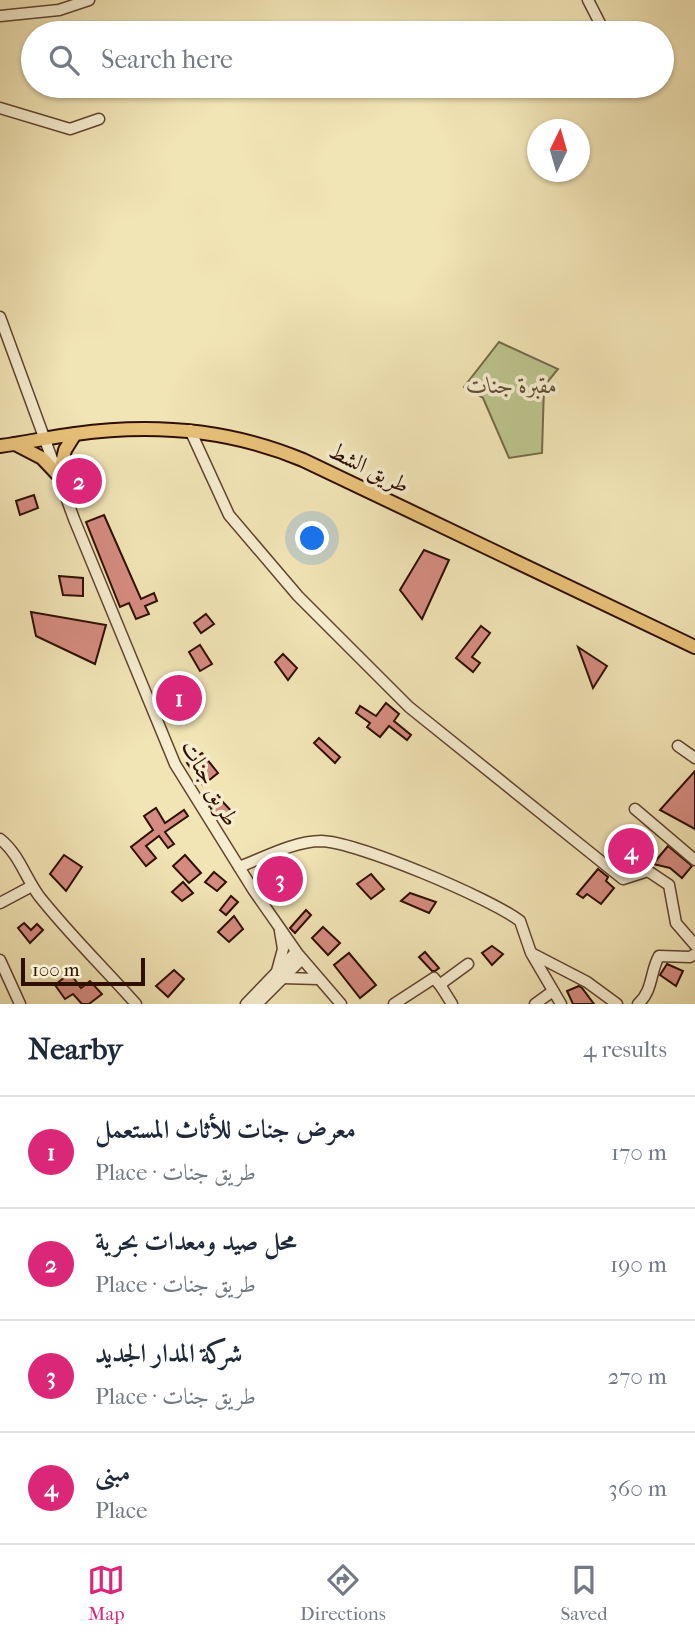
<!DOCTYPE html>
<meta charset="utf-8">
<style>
:root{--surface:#fff;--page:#f2f2f3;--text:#1f2937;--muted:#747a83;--line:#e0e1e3;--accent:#db2777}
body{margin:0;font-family:"IM FELL French Canon",Amiri,serif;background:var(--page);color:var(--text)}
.compass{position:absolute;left:527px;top:119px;width:63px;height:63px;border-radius:50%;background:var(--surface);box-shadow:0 2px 5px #0004;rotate:5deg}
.scale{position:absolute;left:21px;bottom:18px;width:124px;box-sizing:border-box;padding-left:7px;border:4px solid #2f0f02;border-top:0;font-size:19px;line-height:24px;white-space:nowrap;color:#2f0f02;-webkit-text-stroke:5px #f6edcf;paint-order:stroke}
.you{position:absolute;left:313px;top:539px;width:24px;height:24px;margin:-18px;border:5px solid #fff;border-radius:50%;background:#1a73e8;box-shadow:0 0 0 10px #1a73e833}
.badge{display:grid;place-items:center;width:46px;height:46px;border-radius:50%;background:var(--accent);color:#fff;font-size:23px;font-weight:700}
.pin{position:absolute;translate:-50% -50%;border:4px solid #fff;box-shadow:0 2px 7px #0006}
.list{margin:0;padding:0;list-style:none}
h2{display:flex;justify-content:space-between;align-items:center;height:91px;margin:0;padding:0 28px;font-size:30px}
h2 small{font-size:23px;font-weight:400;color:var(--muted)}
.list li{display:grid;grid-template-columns:46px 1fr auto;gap:21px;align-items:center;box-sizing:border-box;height:112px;padding:0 28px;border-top:2px solid var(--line)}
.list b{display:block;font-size:26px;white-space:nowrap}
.list p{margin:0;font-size:23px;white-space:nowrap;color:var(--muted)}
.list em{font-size:23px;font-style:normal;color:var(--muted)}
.icon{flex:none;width:38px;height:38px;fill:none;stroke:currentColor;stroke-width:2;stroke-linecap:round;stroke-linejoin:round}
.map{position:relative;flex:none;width:695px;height:1004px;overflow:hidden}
.search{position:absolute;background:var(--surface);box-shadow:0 2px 5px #0004;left:21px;right:21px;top:21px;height:77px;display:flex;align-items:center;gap:18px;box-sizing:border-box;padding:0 24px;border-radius:38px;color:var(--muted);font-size:26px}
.sheet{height:539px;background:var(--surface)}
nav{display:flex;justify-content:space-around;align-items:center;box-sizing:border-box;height:98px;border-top:2px solid var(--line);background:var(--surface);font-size:19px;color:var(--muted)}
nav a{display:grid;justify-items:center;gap:4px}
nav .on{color:var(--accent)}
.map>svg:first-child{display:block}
.green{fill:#bbc48d;stroke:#756a48;stroke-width:2}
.building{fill:#d58c80;stroke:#2f0f02;stroke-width:2}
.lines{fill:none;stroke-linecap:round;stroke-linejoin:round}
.minor-casing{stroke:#60442f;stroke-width:13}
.major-casing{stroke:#2f0f02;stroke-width:16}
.minor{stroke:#f6edcf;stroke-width:10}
.major{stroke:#e8c27a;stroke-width:12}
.labels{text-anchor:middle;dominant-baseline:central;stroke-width:7;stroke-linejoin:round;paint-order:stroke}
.park-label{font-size:23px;font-style:italic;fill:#604e33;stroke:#f6edcf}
.street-label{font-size:23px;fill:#2f0f02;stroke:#f6edcf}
</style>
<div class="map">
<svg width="695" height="1004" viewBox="0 0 695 1004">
<rect width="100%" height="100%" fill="#f1e4b5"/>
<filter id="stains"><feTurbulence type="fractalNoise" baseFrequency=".00286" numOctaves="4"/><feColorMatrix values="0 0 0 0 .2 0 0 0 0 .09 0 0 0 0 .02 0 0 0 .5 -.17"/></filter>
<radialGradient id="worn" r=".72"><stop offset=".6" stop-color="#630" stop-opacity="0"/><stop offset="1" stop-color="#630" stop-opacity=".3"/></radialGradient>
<polygon class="green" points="499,342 558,369 544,386 542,453 509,458 483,398 464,387"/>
<g class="building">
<polygon points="80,460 92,486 73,494 67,479 71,464"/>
<polygon points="34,495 38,508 20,515 16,501"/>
<polygon points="104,515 141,599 154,593 157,601 145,606 149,614 136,619 129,603 120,607 86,522"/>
<polygon points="424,550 449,560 422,619 400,590"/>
<polygon points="59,576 83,578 83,596 63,595"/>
<polygon points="31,612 106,625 95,664 36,636"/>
<polygon points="206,614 214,624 201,633 194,623"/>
<polygon points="481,626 490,633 472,657 480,663 473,672 456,658"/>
<polygon points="200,645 212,664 200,671 189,652"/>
<polygon points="578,647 607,666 593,688"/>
<polygon points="283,654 297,668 288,680 275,662"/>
<polygon points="187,676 203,698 170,719 156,697"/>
<polygon points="386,703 399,714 394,721 411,735 407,740 389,726 380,737 367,727 370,723 356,713 360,706 376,716"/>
<polygon points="319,738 340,757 335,763 314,743"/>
<polygon points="202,753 218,773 203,785 187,763"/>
<polygon points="695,771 695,829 660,810"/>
<polygon points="221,800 235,815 223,822 210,806"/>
<polygon points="156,808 165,823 184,810 188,816 165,832 174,844 168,848 159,836 146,846 156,858 146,866 131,847 153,830 144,816"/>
<polygon points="635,828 653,843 630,869 625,871 610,859"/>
<polygon points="668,846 692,866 682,878 670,868 653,864"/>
<polygon points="64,855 82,867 66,891 50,874"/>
<polygon points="185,855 201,873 189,883 173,866"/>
<polygon points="287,861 299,876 291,883 297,891 285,901 263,876 267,873 263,869 271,862 278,869"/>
<polygon points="598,869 608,877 606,881 614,888 601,904 587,894 583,898 577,894"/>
<polygon points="214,872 226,882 217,891 205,882"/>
<polygon points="371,874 384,889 371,899 357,884"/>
<polygon points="183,882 193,893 182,901 172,892"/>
<polygon points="410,893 436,902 429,913 401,901"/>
<polygon points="231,896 238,902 226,915 220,910"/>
<polygon points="306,910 311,915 295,933 290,928"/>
<polygon points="234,916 243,929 229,942 218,932"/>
<polygon points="24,923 31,930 37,924 43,930 30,943 18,928"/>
<polygon points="323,927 340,943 328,955 312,938"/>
<polygon points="492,946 503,954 492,965 482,953"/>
<polygon points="425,952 439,968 435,971 432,971 419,957"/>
<polygon points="349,953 376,985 360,998 334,965"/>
<polygon points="667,964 683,971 676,986 660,975"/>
<polygon points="174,970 184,979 168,997 156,986"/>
<polygon points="70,973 81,988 90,981 102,994 89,1004 82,1004 73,994 65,999 55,985"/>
<polygon points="579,986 582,988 594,1004 573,1004 567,991"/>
</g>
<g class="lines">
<defs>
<g id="minor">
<polyline points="588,0 605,33"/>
<polyline points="0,16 59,10 89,0"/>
<polyline points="0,108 70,129 99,119"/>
<polyline points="0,317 74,519 175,764 254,891 298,954 341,1004"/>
<polyline points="190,430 229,515 298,596 409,707 623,879 648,871 669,885 676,923 695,945"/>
<polyline points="678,746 695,758"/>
<polyline points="635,809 695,860"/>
<path d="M0,839c19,15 25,38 39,57 30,38 65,72 97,108"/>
<path d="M239,867c24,-9 55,-26 82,-26 36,1 169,57 199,80l11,32 30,51"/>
<polyline points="0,903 32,886"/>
<polyline points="533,954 587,982 617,1004"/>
<polyline points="0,960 20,1004"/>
<polyline points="277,971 283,949 280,931"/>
<polyline points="282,978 319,979"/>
<polyline points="246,1004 296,952"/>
<polyline points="257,1004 302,959"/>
<polyline points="394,1004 434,978 442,988"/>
<polyline points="452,1004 442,988 442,983 468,964"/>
<polyline points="535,1004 553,991"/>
<path d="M638,1004c15,-13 12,-32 21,-48l31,1 5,-3"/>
</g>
<g id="major">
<polyline points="15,444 42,458 59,476"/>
<path d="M0,446c25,-3 50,-9 75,-12 79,-11 154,-5 228,26l392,187"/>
<polyline points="59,476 65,450 75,434"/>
</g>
</defs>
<use href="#minor" class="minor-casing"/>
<use href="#major" class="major-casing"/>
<use href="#minor" class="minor"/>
<use href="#major" class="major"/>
</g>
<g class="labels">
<g class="park-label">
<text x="512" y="385">مقبرة جنات</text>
</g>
<g class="street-label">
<text transform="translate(369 468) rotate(26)">طريق الشط</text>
<text transform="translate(210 783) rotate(61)">طريق جنات</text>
</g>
</g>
<rect width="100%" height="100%" filter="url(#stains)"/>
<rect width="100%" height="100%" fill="url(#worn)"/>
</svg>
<svg class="compass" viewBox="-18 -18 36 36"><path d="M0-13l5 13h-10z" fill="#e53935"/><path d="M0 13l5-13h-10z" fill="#747a83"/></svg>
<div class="scale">100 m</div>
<div class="you"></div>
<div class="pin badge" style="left:179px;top:698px">1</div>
<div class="pin badge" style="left:79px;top:481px">2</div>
<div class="pin badge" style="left:280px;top:879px">3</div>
<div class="pin badge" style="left:631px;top:851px">4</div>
<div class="search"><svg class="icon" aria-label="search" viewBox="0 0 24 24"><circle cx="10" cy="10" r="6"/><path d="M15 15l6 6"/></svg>Search here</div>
</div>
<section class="sheet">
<h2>Nearby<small>4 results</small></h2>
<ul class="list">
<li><span class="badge">1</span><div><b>معرض جنات للأثاث المستعمل</b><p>Place · طريق جنات</p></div><em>170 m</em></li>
<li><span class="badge">2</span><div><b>محل صيد ومعدات بحرية</b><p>Place · طريق جنات</p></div><em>190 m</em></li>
<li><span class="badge">3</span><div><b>شركة المدار الجديد</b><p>Place · طريق جنات</p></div><em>270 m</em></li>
<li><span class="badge">4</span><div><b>مبنى</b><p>Place</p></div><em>360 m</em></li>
</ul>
</section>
<nav>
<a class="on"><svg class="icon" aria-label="map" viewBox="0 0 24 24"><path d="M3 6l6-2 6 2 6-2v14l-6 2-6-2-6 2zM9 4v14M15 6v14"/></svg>Map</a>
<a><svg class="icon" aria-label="directions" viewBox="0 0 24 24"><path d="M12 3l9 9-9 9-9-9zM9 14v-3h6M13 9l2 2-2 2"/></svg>Directions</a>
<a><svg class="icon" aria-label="saved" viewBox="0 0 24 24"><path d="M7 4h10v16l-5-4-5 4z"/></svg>Saved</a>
</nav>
